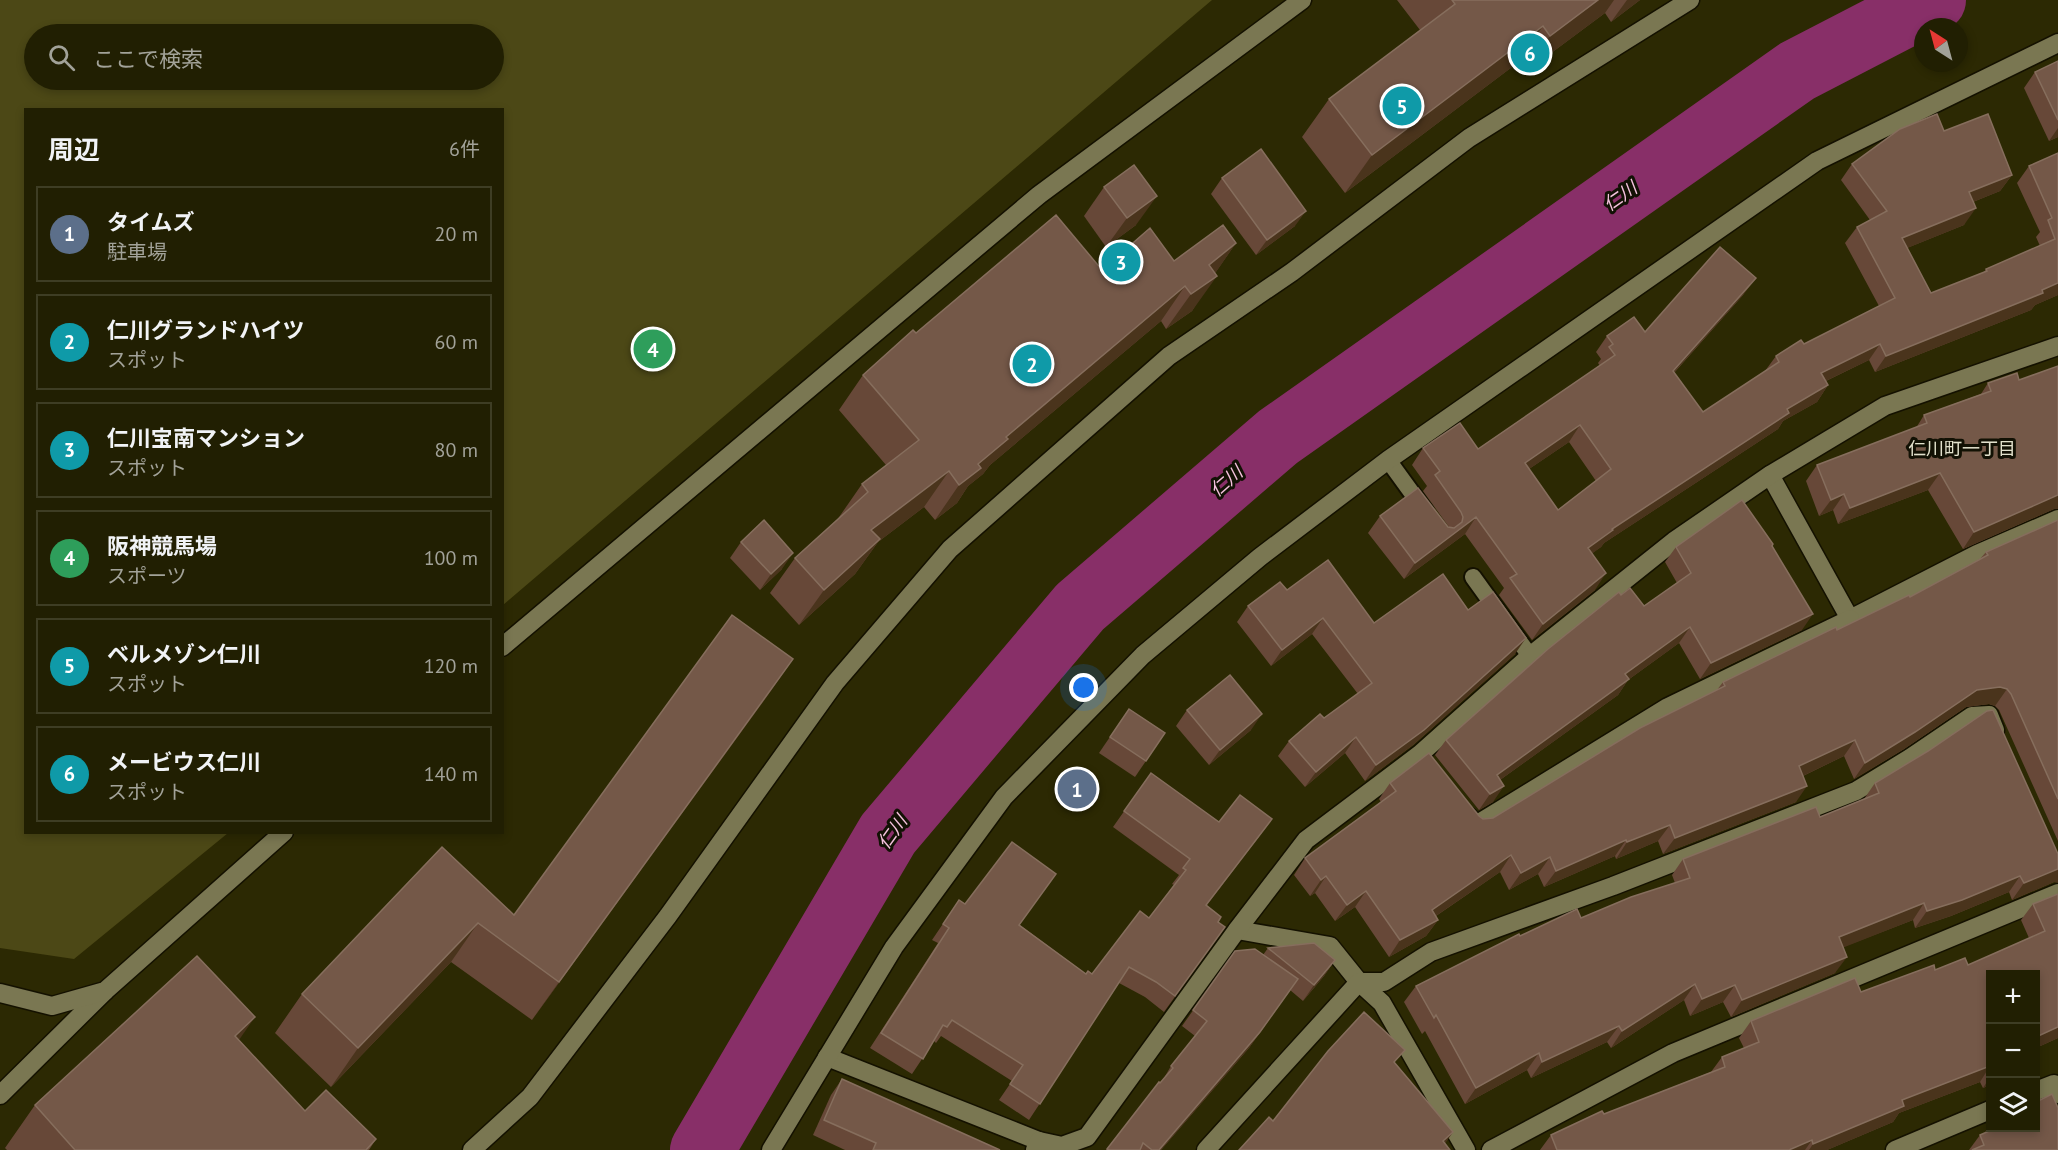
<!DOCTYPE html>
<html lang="ja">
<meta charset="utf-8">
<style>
:root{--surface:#211f02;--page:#2d2c11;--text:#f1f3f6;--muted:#a2a299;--line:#3e3d24;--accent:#2563eb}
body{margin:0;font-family:"PT Sans","Noto Sans JP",sans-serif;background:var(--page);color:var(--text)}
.controls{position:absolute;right:18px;bottom:18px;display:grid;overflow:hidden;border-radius:0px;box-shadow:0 3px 9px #0003}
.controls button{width:54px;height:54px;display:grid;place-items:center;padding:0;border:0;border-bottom:2px solid var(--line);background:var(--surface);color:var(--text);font:30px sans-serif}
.compass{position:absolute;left:1914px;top:18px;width:54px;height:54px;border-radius:50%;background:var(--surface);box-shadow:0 3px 9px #0003;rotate:324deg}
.you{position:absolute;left:1084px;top:688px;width:21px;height:21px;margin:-15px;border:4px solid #fff;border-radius:50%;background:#1a73e8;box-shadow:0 0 0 9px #1a73e833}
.badge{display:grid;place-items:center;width:39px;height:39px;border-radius:50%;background:var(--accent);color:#fff;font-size:20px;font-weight:700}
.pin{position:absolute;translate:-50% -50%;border:3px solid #fff;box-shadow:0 2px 6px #0006}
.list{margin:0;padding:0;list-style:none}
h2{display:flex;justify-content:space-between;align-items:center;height:78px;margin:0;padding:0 24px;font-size:26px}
h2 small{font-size:20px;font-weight:400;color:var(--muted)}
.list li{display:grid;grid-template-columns:39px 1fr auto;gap:18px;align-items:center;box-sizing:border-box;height:96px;margin:0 12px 12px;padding:0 12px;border:2px solid var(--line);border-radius:0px}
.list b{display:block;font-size:22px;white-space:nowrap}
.list p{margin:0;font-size:20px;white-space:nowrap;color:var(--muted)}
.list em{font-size:20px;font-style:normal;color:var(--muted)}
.icon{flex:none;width:33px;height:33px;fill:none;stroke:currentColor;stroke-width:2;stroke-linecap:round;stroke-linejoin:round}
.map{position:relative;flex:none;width:2058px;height:1150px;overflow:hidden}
.search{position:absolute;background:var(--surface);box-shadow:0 3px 9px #0003;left:24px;top:24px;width:480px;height:66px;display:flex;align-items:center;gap:15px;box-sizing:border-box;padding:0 21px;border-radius:33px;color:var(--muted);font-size:22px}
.panel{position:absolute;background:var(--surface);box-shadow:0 3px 9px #0003;left:24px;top:108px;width:480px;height:726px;border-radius:0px}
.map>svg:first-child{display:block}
.green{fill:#4c4816;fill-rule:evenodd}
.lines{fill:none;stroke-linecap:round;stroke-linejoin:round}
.river{stroke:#882f68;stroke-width:64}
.lane-casing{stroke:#141100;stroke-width:20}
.street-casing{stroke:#141100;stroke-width:21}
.secondary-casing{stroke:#141100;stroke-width:21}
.lane{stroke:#7a7752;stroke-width:16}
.street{stroke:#7a7752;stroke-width:18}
.secondary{stroke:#7a7752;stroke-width:18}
.wall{fill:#674838;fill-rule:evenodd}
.shaded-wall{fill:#4a341c}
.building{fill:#745848;stroke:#866e5d;stroke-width:1.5;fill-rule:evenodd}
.labels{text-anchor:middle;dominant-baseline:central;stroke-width:6;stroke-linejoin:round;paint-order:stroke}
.water-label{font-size:18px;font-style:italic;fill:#f5c2de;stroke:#121104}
.neighbourhood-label{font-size:18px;fill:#e2e1cc;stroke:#121104}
</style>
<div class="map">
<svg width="2058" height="1150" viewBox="0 0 2058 1150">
<rect width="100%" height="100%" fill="#2c2903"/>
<path class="green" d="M0,0h1212l-709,605 -1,-495h-476v722l202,1 -154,126 -74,-11zM494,34v46h-460v-46z"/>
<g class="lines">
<polyline class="river" points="702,1150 888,834 1080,607 1278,437 1797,71 1934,0"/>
<defs>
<g id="lane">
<polyline points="1388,460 1425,511"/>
<polyline points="1473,577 1530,656"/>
</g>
<g id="street">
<polyline points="1770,475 1850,619 1977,554 2058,519"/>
<polyline points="1469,817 1476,825 1668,707 1850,619"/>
<polyline points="1237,930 1330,946 1359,982 1382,1003 1466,1150"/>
<polyline points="827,1057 1039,1141"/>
<polyline points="2036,1091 2054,1084 2058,1094"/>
<polyline points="0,1095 105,991"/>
<polyline points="472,1150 530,1097 668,916 835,683 950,549 1169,356 1292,272 1469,138 1690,0"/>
<polyline points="771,1150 894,947 1004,797 1143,655 1260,557 1388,460 1817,161 2058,43"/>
<polyline points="1035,1150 1039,1141 1062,1146 1087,1137 1237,930 1306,840 1420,754 1530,656 1674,541 1770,475 1885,406 2058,346"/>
<polyline points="1206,1150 1359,982 1384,982 1431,952 1613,886 1856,791 1910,758 1972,716 1989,715 1995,730"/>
<polyline points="1491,1150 1673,1053 2058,893"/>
<polyline points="1895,1150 1990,1110"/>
</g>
<g id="secondary">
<polyline points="502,647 1039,195 1302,0"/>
<polyline points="0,993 52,1006 105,991 284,832"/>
</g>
</defs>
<use href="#lane" class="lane-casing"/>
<use href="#street" class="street-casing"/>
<use href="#secondary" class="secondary-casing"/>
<use href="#lane" class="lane"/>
<use href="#street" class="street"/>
<use href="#secondary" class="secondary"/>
</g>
<g class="wall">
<polygon points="1397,0 1640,0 1611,22 1605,13 1523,74 1516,64 1345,193 1302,137 1329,99 1420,30"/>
<polygon points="2058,61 2058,137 2049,141 2024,88 2035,72"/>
<path d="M1944,131l68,44 -12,16 -27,11 -9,23 -57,23 24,45 53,-21 2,-3 54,-23 -4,-9 4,-5 -23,-49 12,-17 29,-13v142l-23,10 -4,5 -156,62 -6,-12 -43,21 2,4 -11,17 -34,19 -5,8 -174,114 -3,4 -9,6 3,37 -63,50 -33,-45 5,-7 -39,-54 -61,45 -36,-46 12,-17 69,11 -26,-36 4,-5 -15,-21 11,-17 55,1 122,-83 -2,-3 3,-4 -5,-7 11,-16 38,-4 99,-38 -70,79 29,39 62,-41 11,-15 28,-12 75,-38 -34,-63 12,-16 13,-7 -29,-40 11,-16zM1569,442l27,39 -38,29 -29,-41z"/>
<polygon points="1222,178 1295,226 1256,255 1211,194"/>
<polygon points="1104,187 1136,225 1106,247 1084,216"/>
<polygon points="1236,243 1215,273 1192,311 1166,329 1161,321 990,465 983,474 968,486 957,503 935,520 924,507 878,542 855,574 799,625 770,593 795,558 837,520 862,484 886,465 839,410 863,375 916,333"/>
<polygon points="2019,380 2054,509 1963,549 1928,490 1838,524 1833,510 1819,516 1806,481 1817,465 1916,428 1924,415 1981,394 1988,383"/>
<polygon points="2058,520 2058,841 1999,710 1995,706 1989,704 1966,707 1904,749 1854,779 1844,756 1803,776 1796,802 1663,854 1658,841 1616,859 1615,856 1544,887 1538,874 1509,890 1500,872 1436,916 1438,920 1426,936 1389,957 1355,907 1335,921 1315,893 1310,896 1294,875 1305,858 1381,802 1379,799 1390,783 1479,816 1483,819 1493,818 1717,690 1723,682 1910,597 1980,559 1986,552"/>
<polygon points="741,542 782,569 760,590 730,558"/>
<polygon points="1772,546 1802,630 1700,679 1679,643 1628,680 1618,695 1500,780 1493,802 1479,810 1435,755 1446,740 1621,595 1644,606 1677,583 1665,562 1676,547"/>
<polygon points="1287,590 1374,623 1468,610 1515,654 1413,745 1365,781 1345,753 1305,787 1278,756 1289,741 1324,718 1358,694 1312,634 1271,666 1237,622 1248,606"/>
<polygon points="793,659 532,1020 451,962 331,1087 275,1033 302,994 442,847 514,915"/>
<polygon points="1129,709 1165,733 1135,777 1099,753"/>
<polygon points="1187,710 1251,730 1209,765 1176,726"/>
<polygon points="1151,773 1219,822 1272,819 1206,906 1218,922 1225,927 1164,1012 1145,997 1119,983 1029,1120 999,1100 1012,1081 941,1036 936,1043 934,1041 912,1074 870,1048 938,943 932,940 959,900 965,904 1020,925 1086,974 1092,974 1149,918 1174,885 1172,884 1179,875 1113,827"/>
<polygon points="1875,783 2054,882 2012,900 2009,892 1951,916 1915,928 1913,920 1843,947 1835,973 1731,1017 1723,1002 1690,1016 1684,1000 1611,1048 1607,1042 1531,1078 1527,1070 1465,1104 1425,1031 1422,1034 1404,1002 1416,986 1520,936 1581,918 1675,883 1672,875 1683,859 1820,817 1864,799"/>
<polygon points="2058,894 2058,1038 2036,1048 2036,975 1990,975 1990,1085 1983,1088 1980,1082 1899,1113 1893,1122 1827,1150 1540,1150 1551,1135 1711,1072 1722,1057 1744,1048 1739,1038 1751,1021 1861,992 1935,970 1968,965 2029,938 2021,920 2033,904"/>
<polygon points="1268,948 1335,960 1324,976 1303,1001 1290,990 1249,1048 1161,1150 1106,1150 1159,1082 1161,1083 1171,1066 1195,1036 1182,1026 1235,951 1263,955"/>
<polygon points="239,1040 305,1111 376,1139 369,1150 7,1150 5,1148 35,1105"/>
<polygon points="842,1079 1000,1150 845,1150 813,1135 831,1095"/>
<polygon points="1980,1135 2058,1150 1969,1150"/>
</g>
<g class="shaded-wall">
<polygon points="1598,0 1614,0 1605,13 1523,74 1550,36"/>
<polygon points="1627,0 1640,0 1611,22"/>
<polygon points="1543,26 1516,64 1345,193 1372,155"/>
<polygon points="2058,128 2058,137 2049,141"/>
<polygon points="2012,175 2000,191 1958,208 1969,192"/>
<polygon points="1157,196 1136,225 1106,247 1127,218"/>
<polygon points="1976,208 1964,225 1890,255 1902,238"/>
<polygon points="1306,211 1295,226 1256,255 1267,240"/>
<polygon points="1236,243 1212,278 1217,276 1192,311 1166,329 1191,294 1209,265"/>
<polygon points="1756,278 1744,294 1661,387 1673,371"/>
<polygon points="2058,283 2058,295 2035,305 2031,310 1875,372 1886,356"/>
<polygon points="1185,286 1161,321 990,465 983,474 968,486 957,503 935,520 959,485 978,464 1006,437"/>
<polygon points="1880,344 1869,360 1809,389 1821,373"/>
<polygon points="1828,385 1817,402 1783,421 1778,429 1604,543 1601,547 1577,565 1588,548 1612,529 1787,409"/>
<polygon points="1580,425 1569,442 1513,480 1525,463"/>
<polygon points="949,471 924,507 878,542 855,574 799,625 824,590 871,530"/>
<polygon points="1940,473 1928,490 1838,524 1850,508"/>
<polygon points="1844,494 1833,510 1819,516 1831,500"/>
<polygon points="2058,495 2058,509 2054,509 1963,549 1974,532"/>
<polygon points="1476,517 1465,534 1404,579 1415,563"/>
<polygon points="793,553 782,569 760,590 771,574"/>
<polygon points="1606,573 1595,590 1532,640 1543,624"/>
<polygon points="1813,614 1802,630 1700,679 1711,663"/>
<polygon points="1323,618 1312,634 1271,666 1282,650"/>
<polygon points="1690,627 1679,643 1628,680 1618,695 1486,790 1497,775 1625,674"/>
<polygon points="1526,638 1515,654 1413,745 1365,781 1376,765"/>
<polygon points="793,659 766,698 532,1020 559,982"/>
<polygon points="2000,687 2007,689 1995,706 1989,704 1966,707 1904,749 1854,779 1865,763 1977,690"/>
<polygon points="1262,714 1251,730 1209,765 1220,750"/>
<polygon points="1356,737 1345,753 1305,787 1316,772"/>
<polygon points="1855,740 1844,756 1788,783 1799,766"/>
<polygon points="1504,786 1493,802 1479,810 1490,794"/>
<polygon points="1807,786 1796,802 1663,854 1675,838"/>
<polygon points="1272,819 1261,834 1195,921 1206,905"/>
<polygon points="1670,825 1658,841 1616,859 1627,842"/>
<polygon points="1626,840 1615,856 1544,887 1556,871"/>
<polygon points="1511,855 1500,872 1421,926 1432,910"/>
<polygon points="1550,857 1538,874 1509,890 1521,873"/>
<polygon points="2058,869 2058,883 2054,882 2012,900 2024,883"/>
<polygon points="1326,876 1315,893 1310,896 1321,880"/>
<polygon points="2020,876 2009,892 1951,916 1915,928 1927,911"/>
<polygon points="1366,891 1355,907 1335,921 1347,905"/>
<polygon points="1924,903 1913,920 1827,954 1839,937"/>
<polygon points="1438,920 1426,936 1389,957 1400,940"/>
<polygon points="478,923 451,962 331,1087 358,1048"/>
<polygon points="1847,957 1835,973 1731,1017 1742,1000"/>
<polygon points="1335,960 1324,976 1303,1001 1314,985"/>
<polygon points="1298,979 1249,1048 1161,1150 1159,1150"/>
<polygon points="1695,984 1684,1000 1611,1048 1622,1031"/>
<polygon points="1735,985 1723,1002 1690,1016 1702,999"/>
<polygon points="255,1017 225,1060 235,1036"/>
<polygon points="1619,1026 1607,1042 1531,1078 1542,1062"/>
<polygon points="2058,1027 2058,1038 2036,1048 2036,1037"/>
<polygon points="1539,1053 1527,1070 1465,1104 1476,1088"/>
<polygon points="1990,1066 1980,1082 1899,1113 1893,1122 1827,1150 1809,1150 1813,1144 1902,1100"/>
<polygon points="1990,1077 1990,1085 1983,1088"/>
<polygon points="1453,1132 1442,1148 1443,1141"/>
<polygon points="1812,1140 1805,1150 1789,1150"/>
</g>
<g class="building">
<polygon points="1452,0 1598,0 1550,36 1543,26 1372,155 1329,99 1455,4"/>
<polygon points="2058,61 2058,120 2035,72"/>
<path d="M1937,114l7,17 44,-17 24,61 -43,17 7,16 -74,30 29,55 56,-22 -1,-2 69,-30 -7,-19 4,-2 -23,-52 29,-13v130l-16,7 1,3 -157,63 -6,-12 -59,29 7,12 -41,24 2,4 -177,116 1,1 -25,18 18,25 -63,51 -33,-46 7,-4 -41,-57 -61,46 -35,-47 38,-28 30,39 6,1 8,-6 1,-5 -2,-5 -26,-37 5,-4 -17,-23 37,-25 18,26 137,-94 -6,-8 4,-3 -6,-8 27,-19 11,15 75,-85 36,31 -83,93 30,41 76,-50 -3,-6 25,-16 3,4 91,-46 -38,-71 30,-16 -35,-47 48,-35zM1580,425l31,44 -53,41 -33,-47z"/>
<polygon points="1261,149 1306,211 1267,240 1222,178"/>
<polygon points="1134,165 1157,196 1127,218 1104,187"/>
<polygon points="1056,215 1102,270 1150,228 1174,261 1223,225 1236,243 1209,265 1217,276 1191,294 1185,286 1006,437 1008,439 978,464 981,468 959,485 949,471 871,530 880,539 824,590 795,558 868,492 862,484 919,440 863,375 913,330 916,333"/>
<polygon points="2058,366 2058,495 1974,532 1940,473 1850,508 1844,494 1831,500 1817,465 1927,423 1924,415 1991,391 1988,383 2017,373 2019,380"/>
<polygon points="1742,500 1773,544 1772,546 1813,614 1711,663 1690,627 1625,674 1629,679 1497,775 1504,786 1490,794 1446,740 1548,649 1619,592 1621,595 1630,588 1644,606 1691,573 1676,547"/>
<polygon points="764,520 793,553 771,574 741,542"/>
<polygon points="2058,520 2058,799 2011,694 2007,689 2000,687 1977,690 1915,732 1865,763 1855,740 1799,766 1807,786 1675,838 1670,825 1627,842 1626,840 1556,871 1550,857 1521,873 1511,855 1432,910 1438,920 1400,940 1366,891 1347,905 1326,876 1321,880 1305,858 1396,791 1390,783 1429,753 1479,816 1483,819 1493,818 1640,728 1725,686 1723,682 1836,627 1837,630 1909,595 1910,597 1988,555 1986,552"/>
<polygon points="1328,560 1374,623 1443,574 1468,610 1493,592 1526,638 1424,730 1376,765 1356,737 1316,772 1289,741 1320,714 1324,718 1372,683 1323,618 1282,650 1248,606 1280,582 1287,590"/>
<polygon points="732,615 793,659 559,982 478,923 358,1048 302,994 442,847 514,915"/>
<polygon points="1230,675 1262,714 1220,750 1187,710"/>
<polygon points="1129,709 1165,733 1146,761 1110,737"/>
<polygon points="1993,710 2058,854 2058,869 2024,883 2020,876 1962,900 1927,911 1924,903 1839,937 1847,957 1742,1000 1735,985 1702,999 1695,984 1622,1031 1619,1026 1542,1062 1539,1053 1476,1088 1436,1015 1434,1018 1416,986 1519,934 1520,936 1577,909 1581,918 1631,897 1690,878 1683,859 1816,807 1820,817 1879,793 1875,783 1928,751 1987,711"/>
<polygon points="1151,773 1219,822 1240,795 1272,819 1206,905 1221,917 1218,922 1225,927 1175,996 1156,982 1129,967 1040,1104 1010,1084 1023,1065 952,1020 947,1027 943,1025 923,1059 881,1033 949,928 943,924 959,900 965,904 1012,842 1056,874 1019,925 1086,974 1088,971 1092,974 1140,911 1149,918 1186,870 1183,868 1190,859 1124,811"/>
<polygon points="2058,894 2058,1027 2036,1037 2036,975 1990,975 1990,1066 1902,1100 1904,1106 1813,1144 1812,1140 1789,1150 1557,1150 1551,1135 1602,1111 1604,1114 1725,1067 1722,1057 1759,1042 1751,1021 1855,978 1861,992 1934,965 1935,970 1965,958 1968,965 2045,931 2033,904"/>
<polygon points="1314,943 1335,960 1314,985 1268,948"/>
<polygon points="1255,949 1298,979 1260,1032 1159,1150 1152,1150 1143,1143 1140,1150 1109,1150 1107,1149 1159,1082 1160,1083 1173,1068 1171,1066 1207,1021 1193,1010 1235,951"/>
<polygon points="197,956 255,1017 235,1036 305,1111 326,1090 376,1139 366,1150 75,1150 35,1105"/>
<polygon points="1364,1012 1405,1050 1394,1062 1453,1132 1443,1141 1450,1150 1239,1150 1269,1117 1273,1121 1328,1051"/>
<polygon points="842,1079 1000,1150 873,1150 876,1143 824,1120"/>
<polygon points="2052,1094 2058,1108 2058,1150 1972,1150 1984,1145 1980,1135 1996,1128 2036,1128 2036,1102"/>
</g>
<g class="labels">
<g class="water-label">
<text transform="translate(1620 196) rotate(-35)">仁川</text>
<text transform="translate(1226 481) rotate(-41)">仁川</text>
<text transform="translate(892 832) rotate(-54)">仁川</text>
</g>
<g class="neighbourhood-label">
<text x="1962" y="448">仁川町一丁目</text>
</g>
</g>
</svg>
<div class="controls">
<button>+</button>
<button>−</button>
<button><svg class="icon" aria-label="layers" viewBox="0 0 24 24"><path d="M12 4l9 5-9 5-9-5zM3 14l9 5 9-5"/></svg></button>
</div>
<svg class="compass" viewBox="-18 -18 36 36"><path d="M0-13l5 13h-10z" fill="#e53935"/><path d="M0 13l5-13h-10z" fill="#a2a299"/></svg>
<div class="you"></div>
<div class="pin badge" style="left:1077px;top:789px;background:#5c6f8a">1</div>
<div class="pin badge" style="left:1032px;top:364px;background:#0f9aa8">2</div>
<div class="pin badge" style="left:1121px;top:262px;background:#0f9aa8">3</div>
<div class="pin badge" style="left:653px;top:349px;background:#2e9e5b">4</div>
<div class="pin badge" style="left:1402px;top:106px;background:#0f9aa8">5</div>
<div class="pin badge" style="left:1530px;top:53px;background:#0f9aa8">6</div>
<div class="search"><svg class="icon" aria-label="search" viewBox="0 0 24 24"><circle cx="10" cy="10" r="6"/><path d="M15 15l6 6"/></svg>ここで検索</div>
<section class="panel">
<h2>周辺<small>6件</small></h2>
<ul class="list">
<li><span class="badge" style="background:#5c6f8a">1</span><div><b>タイムズ</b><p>駐車場</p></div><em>20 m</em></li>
<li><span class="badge" style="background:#0f9aa8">2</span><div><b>仁川グランドハイツ</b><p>スポット</p></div><em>60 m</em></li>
<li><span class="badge" style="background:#0f9aa8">3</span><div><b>仁川宝南マンション</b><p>スポット</p></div><em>80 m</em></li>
<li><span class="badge" style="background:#2e9e5b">4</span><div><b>阪神競馬場</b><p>スポーツ</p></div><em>100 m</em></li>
<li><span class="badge" style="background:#0f9aa8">5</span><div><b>ベルメゾン仁川</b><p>スポット</p></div><em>120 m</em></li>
<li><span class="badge" style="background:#0f9aa8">6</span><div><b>メービウス仁川</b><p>スポット</p></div><em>140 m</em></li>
</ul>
</section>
</div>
